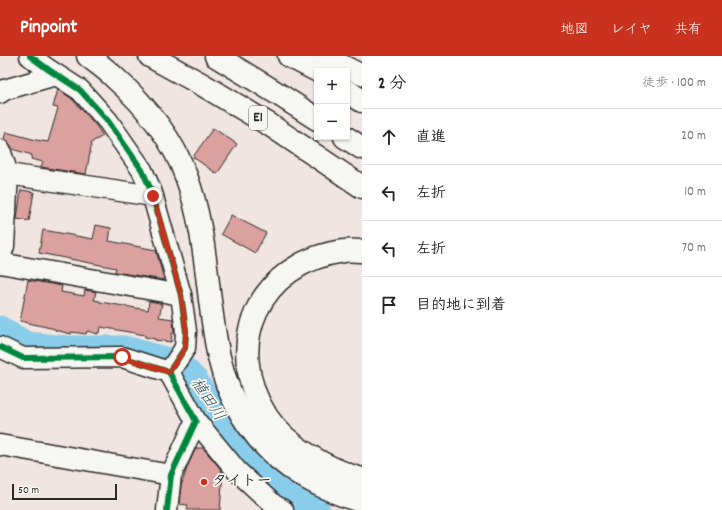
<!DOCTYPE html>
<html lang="ja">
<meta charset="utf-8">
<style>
:root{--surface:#fff;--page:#f6f6f6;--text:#222;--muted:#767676;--line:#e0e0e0;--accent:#c8321e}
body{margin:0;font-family:Dekko,"Klee One",sans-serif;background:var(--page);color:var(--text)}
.controls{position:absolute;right:12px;top:12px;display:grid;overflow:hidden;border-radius:0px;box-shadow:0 1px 3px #0004}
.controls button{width:36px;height:36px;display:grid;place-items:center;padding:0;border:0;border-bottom:1px solid var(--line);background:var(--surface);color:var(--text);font:20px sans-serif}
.scale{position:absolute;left:12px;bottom:10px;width:105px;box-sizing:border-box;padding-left:4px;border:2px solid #2b2b2b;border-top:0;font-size:11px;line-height:14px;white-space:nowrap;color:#2b2b2b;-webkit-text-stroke:3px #f6f6f2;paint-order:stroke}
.stop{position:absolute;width:12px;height:12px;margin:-9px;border:3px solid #c8321e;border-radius:50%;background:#fff}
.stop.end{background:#c8321e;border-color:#fff;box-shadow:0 1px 4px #0008}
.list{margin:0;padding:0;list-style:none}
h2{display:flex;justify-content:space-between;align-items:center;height:52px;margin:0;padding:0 16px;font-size:17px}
h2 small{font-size:13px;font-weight:400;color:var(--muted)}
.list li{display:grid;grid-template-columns:26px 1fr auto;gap:12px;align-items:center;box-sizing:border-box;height:56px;padding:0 16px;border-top:1px solid var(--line)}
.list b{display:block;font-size:15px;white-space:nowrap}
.list em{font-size:13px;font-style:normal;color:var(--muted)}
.icon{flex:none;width:22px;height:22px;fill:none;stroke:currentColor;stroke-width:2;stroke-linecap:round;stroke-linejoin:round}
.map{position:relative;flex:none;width:362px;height:454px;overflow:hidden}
header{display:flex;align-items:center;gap:24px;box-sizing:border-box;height:56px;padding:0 20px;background:var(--accent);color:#fff}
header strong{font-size:19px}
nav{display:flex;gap:22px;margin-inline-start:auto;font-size:14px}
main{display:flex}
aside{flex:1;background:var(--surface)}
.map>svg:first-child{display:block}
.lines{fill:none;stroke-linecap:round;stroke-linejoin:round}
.river{stroke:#8acdeb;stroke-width:25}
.building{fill:#dba19e;stroke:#2b2b2b}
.minor-casing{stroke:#2b2b2b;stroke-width:23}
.highway-casing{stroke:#2b2b2b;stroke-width:25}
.minor{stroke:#f6f6f2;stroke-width:20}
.highway{stroke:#f6f6f2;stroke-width:22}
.cycleway-casing{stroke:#f6f6f2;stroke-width:8}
.cycleway{stroke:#00873e;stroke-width:6}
.route{stroke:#c8321e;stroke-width:5}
.poi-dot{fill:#c8321e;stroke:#f6f6f2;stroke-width:1.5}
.labels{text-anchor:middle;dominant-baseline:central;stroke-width:3.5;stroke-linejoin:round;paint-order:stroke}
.shield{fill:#f6f6f2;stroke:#686867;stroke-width:1}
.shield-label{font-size:14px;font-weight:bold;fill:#2b2b2b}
.poi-label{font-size:15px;font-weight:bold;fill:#2b2b2b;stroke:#f6f6f2;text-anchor:start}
.water-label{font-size:16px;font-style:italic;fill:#43545b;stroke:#f6f6f2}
</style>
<header>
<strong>Pinpoint</strong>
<nav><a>地図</a><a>レイヤ</a><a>共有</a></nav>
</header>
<main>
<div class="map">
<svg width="362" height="454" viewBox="0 0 362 454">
<rect width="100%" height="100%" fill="#f1e5e1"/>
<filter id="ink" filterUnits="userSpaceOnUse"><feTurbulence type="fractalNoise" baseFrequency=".025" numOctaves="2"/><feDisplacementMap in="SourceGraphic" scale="8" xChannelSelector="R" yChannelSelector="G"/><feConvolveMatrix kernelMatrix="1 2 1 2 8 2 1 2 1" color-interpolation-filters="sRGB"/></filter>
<g filter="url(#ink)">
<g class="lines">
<polyline class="river" points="0,272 27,288 67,292 125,292 169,304 181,309 195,323 236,388 262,416 285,435 318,454"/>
</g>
<g class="building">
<polygon points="58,33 72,43 95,68 103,80 92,86 86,118 41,111 43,106 31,103 32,99 12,93 12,91 8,86 4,83 6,76 36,84 48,86 58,52 53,51"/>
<polygon points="213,72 237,88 217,118 193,101"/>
<polygon points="21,134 34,136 29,165 17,163"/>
<polygon points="231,159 266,177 255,197 221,178"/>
<polygon points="96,169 111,172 109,185 156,194 164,224 115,216 116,212 39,197 43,174 93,183"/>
<polygon points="28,224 62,230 61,236 84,240 85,234 96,236 94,244 100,245 100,246 148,254 149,245 160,247 160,248 162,248 159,261 173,263 174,277 172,277 171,286 155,284 155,283 145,281 145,279 101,271 100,276 98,276 98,278 87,275 86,278 71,276 71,278 55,274 55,273 20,265"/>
<polygon points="196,392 203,392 219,411 223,418 220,454 187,454 188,449 179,448 181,430 188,409"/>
</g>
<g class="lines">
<defs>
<g id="minor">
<polyline points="30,0 49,14 80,34 108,65 142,114 151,134 181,239 186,275 185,292 169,316"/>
<polyline points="325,0 362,19"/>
<polyline points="0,37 4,34 56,19"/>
<polyline points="0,94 8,118 4,190 0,202"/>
<polyline points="8,118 153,140"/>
<polyline points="0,207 181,239"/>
<polyline points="0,291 23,302 122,301 169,316 196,365 171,419 167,454"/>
<polyline points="196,365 237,415 274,449 283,454"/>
<polyline points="0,389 171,419"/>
</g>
<g id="highway">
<path d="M88,0c9,7 18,13 26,21 30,27 58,60 72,99 22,58 20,121 33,181 11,49 39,92 82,118 19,11 40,21 61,26"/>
<polyline points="150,0 203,29 270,69 362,131"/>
<polyline points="216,0 275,36 317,63"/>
<polyline points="289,0 318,15"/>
<polyline points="347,35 362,45"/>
<polyline points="345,81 362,92"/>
<path d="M362,195c-6,0 -12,-1 -18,0 -85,11 -123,94 -77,166 19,29 62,53 95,62"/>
</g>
</defs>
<use href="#minor" class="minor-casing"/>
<use href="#highway" class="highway-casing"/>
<use href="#minor" class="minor"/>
<use href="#highway" class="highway"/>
<defs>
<g id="cycleway">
<polyline points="30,0 49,14 80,34 108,65 142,114 151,134 181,239 186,275 185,292 169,316"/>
<polyline points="0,291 23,302 122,301 169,316 196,365 171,419 167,454"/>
</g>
</defs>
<use href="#cycleway" class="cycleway-casing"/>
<use href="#cycleway" class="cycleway"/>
</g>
</g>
<g class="lines" filter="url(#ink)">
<polyline class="route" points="122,301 169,316 185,292 186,275 181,239 153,140"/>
</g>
<circle class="poi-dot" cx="204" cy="426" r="4"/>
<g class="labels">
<rect class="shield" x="249" y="50" width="18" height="24" rx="3"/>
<g class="shield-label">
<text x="258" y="62">E1</text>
</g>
<g class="poi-label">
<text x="212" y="426">タイトー</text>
</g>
<g class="water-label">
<text transform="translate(207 344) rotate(56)">植田川</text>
</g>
</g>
</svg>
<div class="controls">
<button>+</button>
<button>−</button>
</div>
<div class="scale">50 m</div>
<div class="stop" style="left:122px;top:301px"></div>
<div class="stop end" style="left:153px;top:140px"></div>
</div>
<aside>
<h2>2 分<small>徒歩 · 100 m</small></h2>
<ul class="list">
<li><svg class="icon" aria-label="ahead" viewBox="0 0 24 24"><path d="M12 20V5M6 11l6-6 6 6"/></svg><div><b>直進</b></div><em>20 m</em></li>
<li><svg class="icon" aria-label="left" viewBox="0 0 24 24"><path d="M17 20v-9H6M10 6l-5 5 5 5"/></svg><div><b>左折</b></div><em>10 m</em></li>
<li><svg class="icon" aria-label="left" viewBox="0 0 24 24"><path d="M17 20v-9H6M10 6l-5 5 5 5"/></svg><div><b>左折</b></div><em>70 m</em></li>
<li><svg class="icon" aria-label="arrive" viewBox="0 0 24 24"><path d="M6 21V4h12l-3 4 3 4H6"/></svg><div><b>目的地に到着</b></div></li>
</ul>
</aside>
</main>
